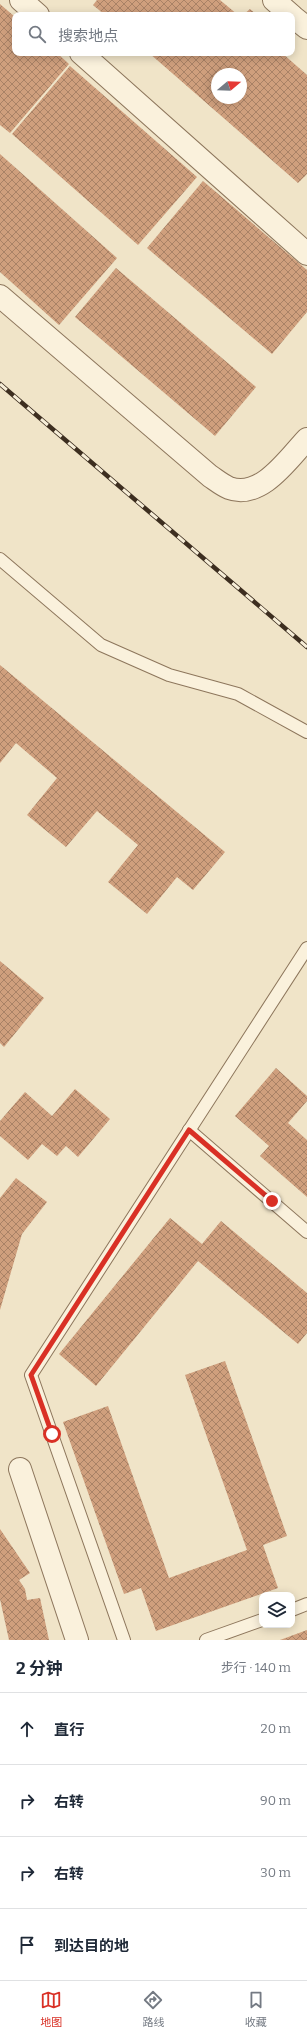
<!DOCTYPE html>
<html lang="zh">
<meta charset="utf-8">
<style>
:root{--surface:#fff;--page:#f6f6f7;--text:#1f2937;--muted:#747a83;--line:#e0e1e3;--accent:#d93025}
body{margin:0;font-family:Bitter,"Noto Sans SC",serif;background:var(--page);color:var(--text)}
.controls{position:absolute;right:12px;bottom:12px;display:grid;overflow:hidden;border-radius:8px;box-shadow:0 2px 10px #0003}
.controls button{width:36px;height:36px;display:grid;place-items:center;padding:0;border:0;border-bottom:1px solid var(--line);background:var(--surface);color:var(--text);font:20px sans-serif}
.compass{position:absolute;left:211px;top:68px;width:36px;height:36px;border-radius:50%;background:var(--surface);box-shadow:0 2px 10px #0003;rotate:71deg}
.stop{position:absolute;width:12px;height:12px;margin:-9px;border:3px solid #d93025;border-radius:50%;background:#fff}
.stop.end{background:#d93025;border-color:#fff;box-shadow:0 1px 4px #0008}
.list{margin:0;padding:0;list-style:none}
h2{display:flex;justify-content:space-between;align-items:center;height:52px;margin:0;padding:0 16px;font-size:17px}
h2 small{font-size:13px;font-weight:400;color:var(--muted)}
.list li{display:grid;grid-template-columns:26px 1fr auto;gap:12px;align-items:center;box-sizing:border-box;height:72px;padding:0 16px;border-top:1px solid var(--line)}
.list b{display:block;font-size:15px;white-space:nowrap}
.list em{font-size:13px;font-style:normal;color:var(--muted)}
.icon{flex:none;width:22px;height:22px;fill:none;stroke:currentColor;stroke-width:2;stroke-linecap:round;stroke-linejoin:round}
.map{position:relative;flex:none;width:307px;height:1640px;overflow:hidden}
.search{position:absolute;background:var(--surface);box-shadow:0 2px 10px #0003;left:12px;right:12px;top:12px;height:44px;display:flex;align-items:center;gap:10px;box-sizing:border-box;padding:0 14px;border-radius:8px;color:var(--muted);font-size:15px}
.sheet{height:340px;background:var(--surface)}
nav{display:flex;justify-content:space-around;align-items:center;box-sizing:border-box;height:56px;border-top:1px solid var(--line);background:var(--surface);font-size:11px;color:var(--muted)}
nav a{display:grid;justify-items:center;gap:2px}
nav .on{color:var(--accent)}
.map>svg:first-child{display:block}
.building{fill:url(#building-cross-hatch);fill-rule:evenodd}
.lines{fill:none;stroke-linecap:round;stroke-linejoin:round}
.service-casing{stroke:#8d765c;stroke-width:14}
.minor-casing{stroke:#8d765c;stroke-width:24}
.service{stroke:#faf1dc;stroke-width:12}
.minor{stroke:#faf1dc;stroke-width:22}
.rail-casing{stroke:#3d2e20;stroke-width:4.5}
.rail{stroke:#f7eed8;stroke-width:3;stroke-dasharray:9;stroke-linecap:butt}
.route{stroke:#d93025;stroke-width:5}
</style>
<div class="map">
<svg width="307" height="1640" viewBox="0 0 307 1640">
<defs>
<pattern id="building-cross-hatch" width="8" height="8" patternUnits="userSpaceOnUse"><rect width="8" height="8" fill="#cf9f7d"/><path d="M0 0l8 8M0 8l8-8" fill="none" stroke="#a98266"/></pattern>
</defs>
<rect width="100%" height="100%" fill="#f0e4c8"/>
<g class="building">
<polygon points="97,0 220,0 238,15 105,15 93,5"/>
<polygon points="0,4 15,17 15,53 57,53 69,64 10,133 0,125"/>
<polygon points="250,9 257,15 243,15"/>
<path d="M149,53h133l25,22v99l-9,9zM217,74h24v24h-24z"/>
<polygon points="70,66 197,177 138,245 12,134"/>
<polygon points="0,154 117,258 59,325 0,272"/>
<polygon points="203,181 307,270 307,312 272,354 147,248"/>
<polygon points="116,268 256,387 215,436 75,317"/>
<polygon points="0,665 225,852 193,890 177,877 147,914 108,882 138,845 97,811 66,847 27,815 57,778 16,743 0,763"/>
<polygon points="0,961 44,998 4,1047 0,1043"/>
<polygon points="276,1068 307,1096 307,1101 288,1123 307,1140 307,1197 260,1156 269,1146 235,1116"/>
<polygon points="75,1089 110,1119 78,1157 66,1146 57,1156 42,1144 28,1160 0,1136 0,1121 25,1092 52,1116"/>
<polygon points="16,1178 47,1202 22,1234 0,1310 0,1198"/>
<polygon points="170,1218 202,1244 221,1221 307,1293 307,1333 298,1344 198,1261 96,1386 59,1354"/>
<polygon points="225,1361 287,1536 263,1545 278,1588 156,1631 141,1588 124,1594 63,1422 108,1406 169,1578 247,1550 185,1375"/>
<polygon points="0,1529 30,1573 19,1580 25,1589 27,1600 40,1598 49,1640 9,1640 0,1599"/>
<polygon points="307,1630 307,1640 280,1640"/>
</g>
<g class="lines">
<defs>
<g id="service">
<polyline points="0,559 101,645 169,675 238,694 307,732"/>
<polyline points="189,1130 307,1232"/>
<polyline points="292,1610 307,1604"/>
<polyline points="124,1640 31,1375 307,948"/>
<polyline points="206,1640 262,1620"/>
</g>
<g id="minor">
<polyline points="21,0 38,15"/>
<polyline points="274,0 291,15"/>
<polyline points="292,16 307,28"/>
<polyline points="81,53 307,254"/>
<path d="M0,296l210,180c6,4 12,9 19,12 32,12 59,-29 78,-49"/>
<polyline points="20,1469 77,1640"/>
</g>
</defs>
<use href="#service" class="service-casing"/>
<use href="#minor" class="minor-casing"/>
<use href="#service" class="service"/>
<use href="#minor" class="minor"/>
<defs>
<polyline id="rail" points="0,384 307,647"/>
</defs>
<use href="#rail" class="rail-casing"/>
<use href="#rail" class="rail"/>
</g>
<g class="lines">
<polyline class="route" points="52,1434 31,1375 189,1130 272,1201"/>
</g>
</svg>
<div class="controls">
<button><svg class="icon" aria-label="layers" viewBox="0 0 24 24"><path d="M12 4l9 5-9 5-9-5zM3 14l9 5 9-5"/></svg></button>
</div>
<svg class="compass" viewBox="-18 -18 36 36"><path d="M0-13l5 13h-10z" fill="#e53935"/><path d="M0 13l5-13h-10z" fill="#747a83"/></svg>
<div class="stop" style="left:52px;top:1434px"></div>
<div class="stop end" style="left:272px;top:1201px"></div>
<div class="search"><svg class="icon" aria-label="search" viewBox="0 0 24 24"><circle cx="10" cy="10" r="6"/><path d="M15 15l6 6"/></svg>搜索地点</div>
</div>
<section class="sheet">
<h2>2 分钟<small>步行 · 140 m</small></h2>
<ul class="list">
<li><svg class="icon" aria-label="ahead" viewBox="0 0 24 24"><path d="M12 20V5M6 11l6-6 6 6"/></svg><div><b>直行</b></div><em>20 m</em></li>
<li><svg class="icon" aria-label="right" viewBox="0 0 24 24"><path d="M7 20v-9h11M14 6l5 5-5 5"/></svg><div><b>右转</b></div><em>90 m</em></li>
<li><svg class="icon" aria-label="right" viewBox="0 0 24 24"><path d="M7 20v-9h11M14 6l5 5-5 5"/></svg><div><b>右转</b></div><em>30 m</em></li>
<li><svg class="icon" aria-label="arrive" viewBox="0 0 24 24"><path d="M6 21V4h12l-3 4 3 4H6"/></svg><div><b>到达目的地</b></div></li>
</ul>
</section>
<nav>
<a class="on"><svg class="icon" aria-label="map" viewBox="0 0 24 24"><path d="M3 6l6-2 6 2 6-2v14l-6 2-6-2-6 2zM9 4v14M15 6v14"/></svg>地图</a>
<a><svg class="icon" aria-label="directions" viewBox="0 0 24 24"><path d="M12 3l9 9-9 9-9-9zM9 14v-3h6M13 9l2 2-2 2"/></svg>路线</a>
<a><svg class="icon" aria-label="saved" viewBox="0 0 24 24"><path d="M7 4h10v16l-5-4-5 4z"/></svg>收藏</a>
</nav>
